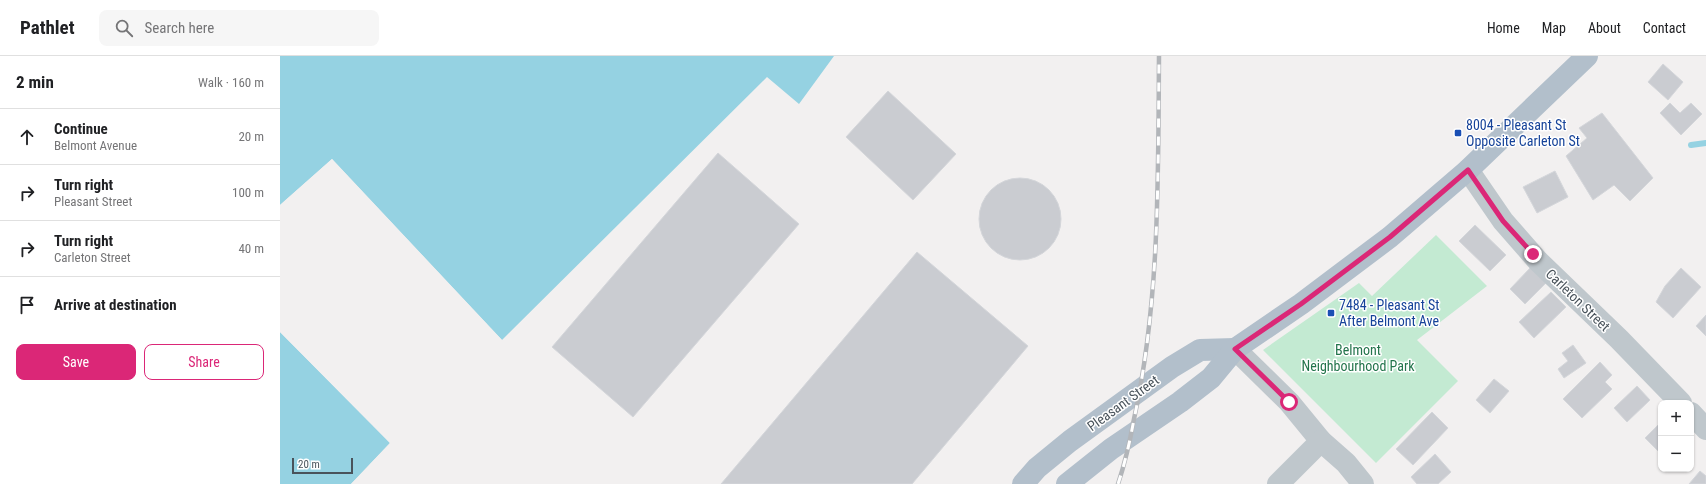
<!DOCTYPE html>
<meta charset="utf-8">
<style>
:root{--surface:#fff;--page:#f6f6f6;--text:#202124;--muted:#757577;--line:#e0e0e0;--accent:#db2777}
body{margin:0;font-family:"Roboto Condensed",sans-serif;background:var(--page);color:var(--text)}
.controls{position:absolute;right:12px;bottom:12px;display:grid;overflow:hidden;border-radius:8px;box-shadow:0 1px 3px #0004}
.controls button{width:36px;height:36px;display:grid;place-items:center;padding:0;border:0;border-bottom:1px solid var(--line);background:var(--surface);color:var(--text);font:20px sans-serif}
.scale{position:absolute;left:12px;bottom:10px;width:61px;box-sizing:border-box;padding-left:4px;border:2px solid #49535b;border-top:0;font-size:11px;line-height:14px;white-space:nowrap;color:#49535b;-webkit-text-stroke:3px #fff;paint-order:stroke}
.stop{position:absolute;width:12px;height:12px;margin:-9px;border:3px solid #db2777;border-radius:50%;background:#fff}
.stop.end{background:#db2777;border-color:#fff;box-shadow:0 1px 4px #0008}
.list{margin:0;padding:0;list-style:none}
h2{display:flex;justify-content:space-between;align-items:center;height:52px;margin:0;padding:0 16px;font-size:17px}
h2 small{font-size:13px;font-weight:400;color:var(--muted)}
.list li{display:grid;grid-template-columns:26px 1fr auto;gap:12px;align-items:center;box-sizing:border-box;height:56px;padding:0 16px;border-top:1px solid var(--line)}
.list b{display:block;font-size:15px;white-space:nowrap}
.list p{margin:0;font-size:13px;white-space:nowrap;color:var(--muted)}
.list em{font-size:13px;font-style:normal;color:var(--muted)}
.actions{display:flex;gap:8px;padding:12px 16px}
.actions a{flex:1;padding:9px 0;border:1px solid var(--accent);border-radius:8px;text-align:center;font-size:14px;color:var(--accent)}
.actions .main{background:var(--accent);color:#fff}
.icon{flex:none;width:22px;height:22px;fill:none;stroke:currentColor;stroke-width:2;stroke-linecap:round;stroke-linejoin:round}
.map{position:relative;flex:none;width:1426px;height:428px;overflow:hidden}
header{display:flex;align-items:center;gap:24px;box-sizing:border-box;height:56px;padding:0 20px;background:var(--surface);border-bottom:1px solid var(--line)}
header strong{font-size:19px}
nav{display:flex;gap:22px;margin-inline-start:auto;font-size:14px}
.search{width:280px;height:36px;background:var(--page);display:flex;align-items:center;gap:10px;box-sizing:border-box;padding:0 14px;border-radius:8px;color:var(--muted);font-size:15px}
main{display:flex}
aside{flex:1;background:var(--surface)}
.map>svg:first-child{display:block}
.green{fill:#c3ead2}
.water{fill:#95d2e2}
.pier{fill:#f2f0f0}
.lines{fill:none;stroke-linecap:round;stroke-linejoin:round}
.stream{stroke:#95d2e2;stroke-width:6}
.building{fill:#caccd1;stroke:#d4d6da}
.minor{stroke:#bfc7cc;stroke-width:22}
.major{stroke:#b2bfcb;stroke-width:22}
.rail-casing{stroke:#b2b5b9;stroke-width:4.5}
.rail{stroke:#fff;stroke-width:3;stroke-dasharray:9;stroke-linecap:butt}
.route{stroke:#db2777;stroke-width:5}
.transit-dot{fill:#1a4fb4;stroke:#fff;stroke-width:1.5}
.labels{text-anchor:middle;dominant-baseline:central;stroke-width:3;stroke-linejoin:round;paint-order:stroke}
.transit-label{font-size:14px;fill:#164399;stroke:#fff;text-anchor:start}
.street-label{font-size:14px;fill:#49535b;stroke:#fff}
.park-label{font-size:14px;fill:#22744b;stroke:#fff}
</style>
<header>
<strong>Pathlet</strong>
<div class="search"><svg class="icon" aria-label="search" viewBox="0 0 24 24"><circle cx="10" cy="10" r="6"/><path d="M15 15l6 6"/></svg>Search here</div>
<nav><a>Home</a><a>Map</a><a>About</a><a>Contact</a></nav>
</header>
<main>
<aside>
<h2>2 min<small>Walk · 160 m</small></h2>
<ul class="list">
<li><svg class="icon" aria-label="ahead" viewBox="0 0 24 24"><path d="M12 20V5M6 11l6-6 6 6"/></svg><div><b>Continue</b><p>Belmont Avenue</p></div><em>20 m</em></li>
<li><svg class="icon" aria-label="right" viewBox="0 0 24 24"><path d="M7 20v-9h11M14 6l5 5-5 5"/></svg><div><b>Turn right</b><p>Pleasant Street</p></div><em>100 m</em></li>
<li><svg class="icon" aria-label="right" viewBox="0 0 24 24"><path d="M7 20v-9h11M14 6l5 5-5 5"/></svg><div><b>Turn right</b><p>Carleton Street</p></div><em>40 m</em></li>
<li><svg class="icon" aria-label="arrive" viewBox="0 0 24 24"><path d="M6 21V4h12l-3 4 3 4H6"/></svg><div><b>Arrive at destination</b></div></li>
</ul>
<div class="actions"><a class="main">Save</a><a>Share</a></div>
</aside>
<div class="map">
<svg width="1426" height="428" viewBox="0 0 1426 428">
<rect width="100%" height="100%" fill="#f2f0f0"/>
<polygon class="green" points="1156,179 1207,230 1137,284 1178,325 1096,407 983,294 1079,227 1092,240"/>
<g class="water">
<polygon points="0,0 554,0 519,48 487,21 222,284 52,103 0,149"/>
<polygon points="0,276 110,387 71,428 0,428"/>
</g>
<g class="pier">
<polygon points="52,103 222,284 223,285 221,285 52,106 0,151 0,149"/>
<polygon points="0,274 112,386 111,388 74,428 71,428 110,387 0,276"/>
</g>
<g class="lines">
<polyline class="stream" points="1411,89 1426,87"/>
</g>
<g class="building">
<polygon points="1383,8 1403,26 1388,44 1368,26"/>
<polygon points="608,35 676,98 633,144 566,81"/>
<polygon points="1390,47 1400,57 1411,47 1422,58 1401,79 1380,57"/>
<polygon points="1322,57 1373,122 1350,145 1334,129 1313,144 1286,100 1307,82 1299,72"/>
<polygon points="438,97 519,168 353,361 272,291"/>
<polygon points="1275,115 1288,141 1257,157 1243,131"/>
<circle cx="740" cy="163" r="41"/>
<polygon points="1195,169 1226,199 1210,215 1179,185"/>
<polygon points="637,196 748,290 632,428 441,428"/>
<polygon points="1251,211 1267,226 1245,248 1230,233"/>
<polygon points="1401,212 1421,231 1393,262 1376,246 1385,230"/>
<polygon points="1271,236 1286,251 1254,282 1239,266"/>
<polygon points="1426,259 1426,280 1416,270"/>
<polygon points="1293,289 1306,307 1284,322 1278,313 1288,305 1282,297"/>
<polygon points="1320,306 1332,319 1325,326 1332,333 1302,362 1283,343"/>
<polygon points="1214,323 1229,335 1210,357 1196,344"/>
<polygon points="1357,330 1370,344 1347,366 1334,352"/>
<polygon points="1152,356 1168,372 1133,409 1116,393"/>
<polygon points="1381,366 1381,394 1379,396 1365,382"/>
<polygon points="1155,398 1171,416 1158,428 1137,428 1131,421"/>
<polygon points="1420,415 1426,420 1426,428 1409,428"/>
</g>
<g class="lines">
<g class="minor">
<polyline points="1188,114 1223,165 1258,205 1339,283 1401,347"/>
<polyline points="955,293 1009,346 1041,385 1066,407 1083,428"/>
<polyline points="1411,357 1426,373"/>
<polyline points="998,428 1041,385"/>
</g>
<g class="major">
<polyline points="743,428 757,412 790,385 892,311 920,294 955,293"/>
<polyline points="787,428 831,393 900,346 931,322 955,293 1021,248 1110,181 1188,114 1307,0"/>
</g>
<defs>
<path id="rail" d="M838,428c7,-21 12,-43 16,-65 26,-119 24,-241 25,-363"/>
</defs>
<use href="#rail" class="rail-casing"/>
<use href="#rail" class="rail"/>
</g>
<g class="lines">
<polyline class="route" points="1009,346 955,293 1021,248 1110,181 1188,114 1223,165 1253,198"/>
</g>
<g class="transit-dot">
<rect x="1174" y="73" width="8" height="8" rx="2"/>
<rect x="1047" y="253" width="8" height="8" rx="2"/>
</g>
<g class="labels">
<g class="transit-label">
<text x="1186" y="69">8004 - Pleasant St<tspan x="1186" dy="16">Opposite Carleton St</tspan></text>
<text x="1059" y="249">7484 - Pleasant St<tspan x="1059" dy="16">After Belmont Ave</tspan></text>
</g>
<g class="street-label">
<text transform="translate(1298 244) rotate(44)">Carleton Street</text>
<text transform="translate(843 347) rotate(-36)">Pleasant Street</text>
</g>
<g class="park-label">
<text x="1078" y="294">Belmont<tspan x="1078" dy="16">Neighbourhood Park</tspan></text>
</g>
</g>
</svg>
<div class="controls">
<button>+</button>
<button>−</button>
</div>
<div class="scale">20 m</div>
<div class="stop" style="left:1009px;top:346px"></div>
<div class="stop end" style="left:1253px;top:198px"></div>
</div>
</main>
